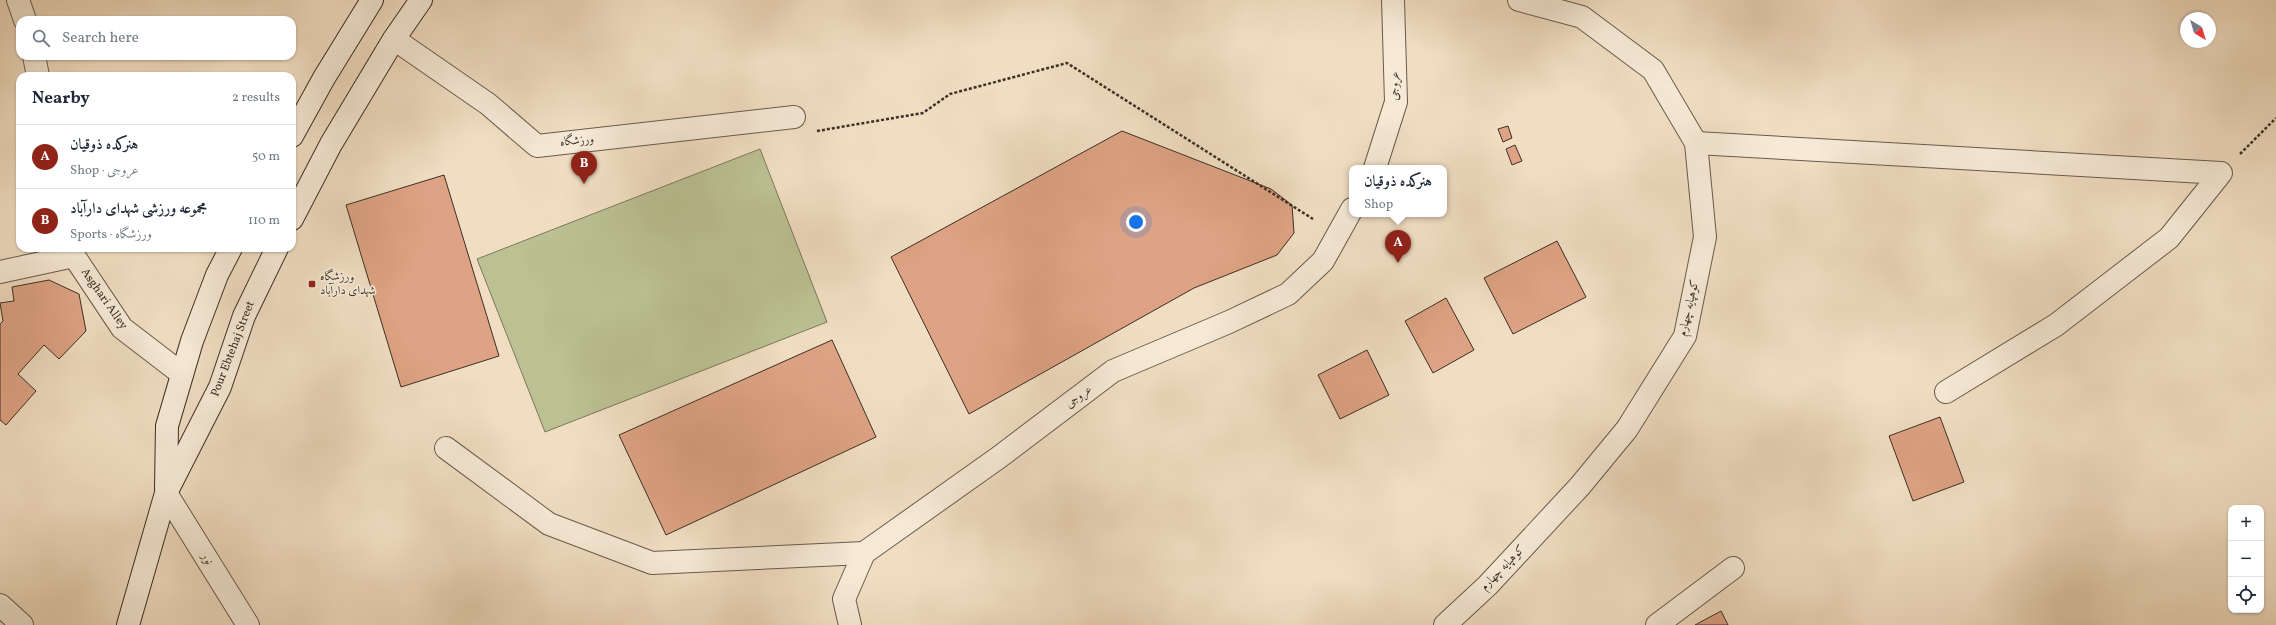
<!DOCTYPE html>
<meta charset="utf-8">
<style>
:root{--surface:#fff;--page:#f6f6f7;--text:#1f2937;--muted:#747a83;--line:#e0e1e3;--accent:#8f2418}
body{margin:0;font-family:Vollkorn,Amiri,serif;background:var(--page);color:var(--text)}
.controls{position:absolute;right:12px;bottom:12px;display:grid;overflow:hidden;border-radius:8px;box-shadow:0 1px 3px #0004}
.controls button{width:36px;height:36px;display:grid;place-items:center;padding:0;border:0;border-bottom:1px solid var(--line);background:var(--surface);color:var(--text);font:20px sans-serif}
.compass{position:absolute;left:2180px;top:12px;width:36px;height:36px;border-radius:50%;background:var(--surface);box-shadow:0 1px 3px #0004;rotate:142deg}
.you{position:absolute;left:1136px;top:222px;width:14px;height:14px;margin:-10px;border:3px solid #fff;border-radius:50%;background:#1a73e8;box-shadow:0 0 0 6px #1a73e833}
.badge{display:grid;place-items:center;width:26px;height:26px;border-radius:50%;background:var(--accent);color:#fff;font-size:13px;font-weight:700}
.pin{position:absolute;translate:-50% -33px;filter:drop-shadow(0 1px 2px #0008)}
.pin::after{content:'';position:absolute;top:21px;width:14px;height:12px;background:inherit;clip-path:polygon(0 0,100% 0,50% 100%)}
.popup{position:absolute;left:1349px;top:165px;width:98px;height:52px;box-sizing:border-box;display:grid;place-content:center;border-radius:8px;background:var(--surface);filter:drop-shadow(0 1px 3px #0005);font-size:13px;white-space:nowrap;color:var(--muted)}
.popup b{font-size:15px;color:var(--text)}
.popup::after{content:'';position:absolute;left:50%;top:100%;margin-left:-8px;border:8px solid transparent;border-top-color:var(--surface)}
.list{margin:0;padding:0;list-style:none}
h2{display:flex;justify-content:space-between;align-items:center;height:52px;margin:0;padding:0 16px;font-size:17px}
h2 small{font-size:13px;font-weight:400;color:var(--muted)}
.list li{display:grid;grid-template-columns:26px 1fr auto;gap:12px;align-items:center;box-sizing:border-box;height:64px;padding:0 16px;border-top:1px solid var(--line)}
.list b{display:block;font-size:15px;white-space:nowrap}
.list p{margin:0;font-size:13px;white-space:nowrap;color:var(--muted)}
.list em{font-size:13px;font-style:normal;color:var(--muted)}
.icon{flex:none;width:22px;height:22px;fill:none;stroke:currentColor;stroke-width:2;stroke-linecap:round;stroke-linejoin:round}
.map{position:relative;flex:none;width:2276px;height:625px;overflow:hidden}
.search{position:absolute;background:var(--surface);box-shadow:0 1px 3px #0004;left:16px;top:16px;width:280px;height:44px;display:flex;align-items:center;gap:10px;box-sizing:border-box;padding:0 14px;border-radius:12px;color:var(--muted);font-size:15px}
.panel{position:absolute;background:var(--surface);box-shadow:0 1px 3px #0004;left:16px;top:72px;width:280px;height:180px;border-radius:12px}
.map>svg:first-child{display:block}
.green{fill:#bbc193;stroke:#7b785c}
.building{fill:#dea384;stroke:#3b2f26}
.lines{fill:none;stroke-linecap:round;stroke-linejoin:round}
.minor-casing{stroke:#685b4d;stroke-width:24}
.secondary-casing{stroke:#3b2f26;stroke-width:24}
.path{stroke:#3b2f26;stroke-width:2.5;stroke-dasharray:3 2;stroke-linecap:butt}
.minor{stroke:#f6ead7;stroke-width:22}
.secondary{stroke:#f6ead7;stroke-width:22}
.poi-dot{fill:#8f2418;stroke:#f6ead7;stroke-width:1.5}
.labels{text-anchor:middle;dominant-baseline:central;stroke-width:3.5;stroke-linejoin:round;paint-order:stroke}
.street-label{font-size:12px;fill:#3b2f26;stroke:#f6ead7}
.poi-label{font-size:12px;fill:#3b2f26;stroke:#f6ead7;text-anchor:start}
</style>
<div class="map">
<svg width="2276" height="625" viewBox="0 0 2276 625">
<rect width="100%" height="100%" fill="#f1dec2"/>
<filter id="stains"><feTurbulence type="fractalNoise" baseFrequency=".005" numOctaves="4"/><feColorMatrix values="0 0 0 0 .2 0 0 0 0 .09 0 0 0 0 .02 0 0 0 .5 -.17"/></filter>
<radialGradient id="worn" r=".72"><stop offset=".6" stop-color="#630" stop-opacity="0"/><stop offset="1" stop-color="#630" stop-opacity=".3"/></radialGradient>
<polygon class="green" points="760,149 827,322 545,432 477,259"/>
<g class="building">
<polygon points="1508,126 1512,138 1503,142 1498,129"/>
<polygon points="1122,131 1271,189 1292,205 1294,233 1277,255 1194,288 969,414 891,257"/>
<polygon points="1515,145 1522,161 1512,165 1506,149"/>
<polygon points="444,175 499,356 401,387 346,205"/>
<polygon points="1557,241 1586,297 1513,334 1484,278"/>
<polygon points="49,280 79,294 86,331 59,359 44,345 18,374 36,391 6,425 0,420 0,324 3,321 0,303 14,301 12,287"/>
<polygon points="1446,298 1474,350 1433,373 1405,321"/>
<polygon points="832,340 876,437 666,535 619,435"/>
<polygon points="1367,350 1389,395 1340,419 1318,375"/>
<polygon points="1940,417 1964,482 1913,501 1889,436"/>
<polygon points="1721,611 1728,625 1695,625"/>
</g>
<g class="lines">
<defs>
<g id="minor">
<polyline points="18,0 25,20"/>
<polyline points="394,39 488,104 537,146 794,117"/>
<polyline points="34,56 38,76"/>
<polyline points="1696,143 2221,173 2169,238 2056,325 1946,392"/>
<polyline points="1375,168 1396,102 1393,0"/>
<polyline points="72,248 74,256 122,328 182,374"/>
<polyline points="0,272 74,256"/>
<polyline points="446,448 549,524 652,563 864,553"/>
<polyline points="166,493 248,625"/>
<polyline points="0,605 22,625"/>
<polyline points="850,625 844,599 864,553 998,458 1113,371 1229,322 1288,294 1323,261 1352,209"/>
<polyline points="1445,625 1488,585 1580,486 1627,429 1685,336 1705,237 1696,143 1653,70 1582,17 1519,0"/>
<polyline points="1657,625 1733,568"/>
</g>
<g id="secondary">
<polyline points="292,136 324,78 372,0"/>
<polyline points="292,219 331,144 394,39 421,0"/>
<polyline points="166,488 167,426 192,341 217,275 231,248"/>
<polyline points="128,625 166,493 220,387 244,316 277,248"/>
</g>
</defs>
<use href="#minor" class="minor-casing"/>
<use href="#secondary" class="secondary-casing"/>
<g class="path">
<polyline points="817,131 923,113 950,94 1067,63 1313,219"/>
<polyline points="2240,154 2276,118"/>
</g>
<use href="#minor" class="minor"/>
<use href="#secondary" class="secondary"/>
</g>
<rect class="poi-dot" x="308" y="280" width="8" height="8" rx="2"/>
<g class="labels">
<g class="street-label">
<text transform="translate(1395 86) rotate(-89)">عروجی</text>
<text transform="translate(577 141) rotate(-6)">ورزشگاه</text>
<text transform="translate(104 299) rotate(55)">Asghari Alley</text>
<text transform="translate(1689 308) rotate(-77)">کوهپایه چهارم</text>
<text transform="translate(233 349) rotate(-69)">Pour Ebtehaj Street</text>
<text transform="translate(1079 397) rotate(-37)">عروجی</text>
<text transform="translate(207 559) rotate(58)">نور</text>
<text transform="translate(1503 568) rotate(-46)">کوهپایه چهارم</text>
</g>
<g class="poi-label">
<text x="320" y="277">ورزشگاه<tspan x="320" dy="14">شهدای دارآباد</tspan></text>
</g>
</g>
<rect width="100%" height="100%" filter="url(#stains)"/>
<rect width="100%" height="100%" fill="url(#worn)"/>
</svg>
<div class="controls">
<button>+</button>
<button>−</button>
<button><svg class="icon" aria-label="locate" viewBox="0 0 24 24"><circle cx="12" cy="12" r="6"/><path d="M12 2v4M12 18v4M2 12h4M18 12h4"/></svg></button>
</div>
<svg class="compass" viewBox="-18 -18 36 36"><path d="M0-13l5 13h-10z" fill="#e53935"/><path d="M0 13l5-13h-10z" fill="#747a83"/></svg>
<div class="you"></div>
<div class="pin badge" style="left:1398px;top:263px">A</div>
<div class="popup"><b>هنرکده ذوقیان</b>Shop</div>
<div class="pin badge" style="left:584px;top:184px">B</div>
<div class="search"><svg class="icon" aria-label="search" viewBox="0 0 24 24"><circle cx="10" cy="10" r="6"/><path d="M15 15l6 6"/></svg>Search here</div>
<section class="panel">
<h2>Nearby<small>2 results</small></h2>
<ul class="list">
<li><span class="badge">A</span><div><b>هنرکده ذوقیان</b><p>Shop · عروجی</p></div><em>50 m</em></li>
<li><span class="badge">B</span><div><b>مجموعه ورزشی شهدای دارآباد</b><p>Sports · ورزشگاه</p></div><em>110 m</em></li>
</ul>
</section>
</div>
